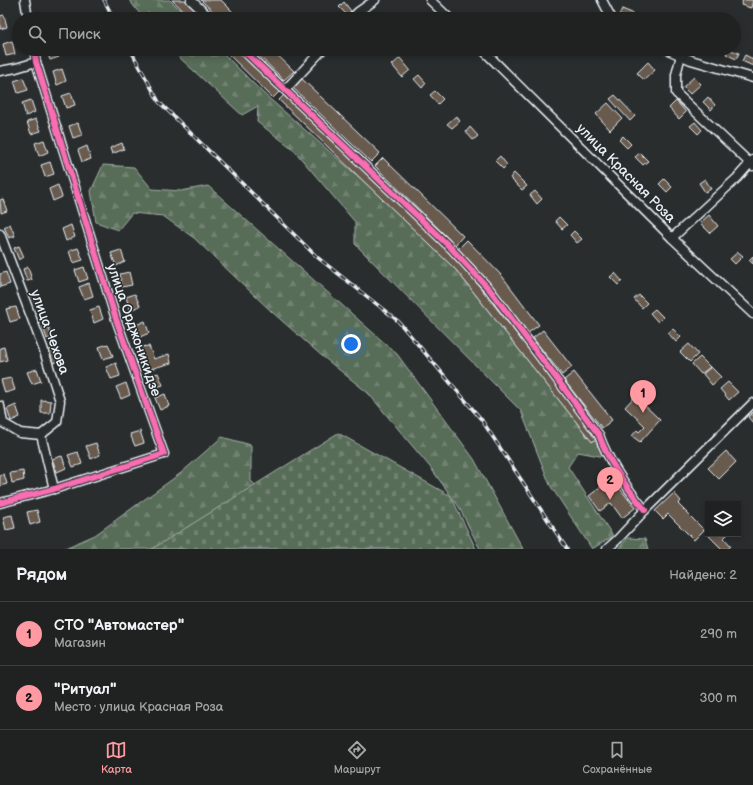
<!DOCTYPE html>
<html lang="ru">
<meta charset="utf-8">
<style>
:root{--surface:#202222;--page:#2d2f2f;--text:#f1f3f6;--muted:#a2a4a5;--line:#3d3f40;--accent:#ff9aa2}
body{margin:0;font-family:"Balsamiq Sans",sans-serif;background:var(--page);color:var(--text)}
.controls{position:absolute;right:12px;bottom:12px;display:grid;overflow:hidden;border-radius:0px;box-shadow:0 2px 6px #0003}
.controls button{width:36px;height:36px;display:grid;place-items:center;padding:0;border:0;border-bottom:1px solid var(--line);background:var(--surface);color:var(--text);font:20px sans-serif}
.you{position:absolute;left:351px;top:344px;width:14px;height:14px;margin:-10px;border:3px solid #fff;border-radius:50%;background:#1a73e8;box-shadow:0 0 0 6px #1a73e833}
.badge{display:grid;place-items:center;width:26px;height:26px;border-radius:50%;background:var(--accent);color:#111;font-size:13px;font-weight:700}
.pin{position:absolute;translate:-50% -33px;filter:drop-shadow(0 1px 2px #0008)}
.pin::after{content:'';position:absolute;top:21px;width:14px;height:12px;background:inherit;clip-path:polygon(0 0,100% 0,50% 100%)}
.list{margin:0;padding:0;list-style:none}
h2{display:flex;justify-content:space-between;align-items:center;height:52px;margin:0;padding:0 16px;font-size:17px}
h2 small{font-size:13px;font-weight:400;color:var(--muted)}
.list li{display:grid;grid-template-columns:26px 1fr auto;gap:12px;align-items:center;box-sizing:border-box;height:64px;padding:0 16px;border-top:1px solid var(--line)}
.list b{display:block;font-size:15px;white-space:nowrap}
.list p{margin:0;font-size:13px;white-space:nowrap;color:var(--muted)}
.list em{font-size:13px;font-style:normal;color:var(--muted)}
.icon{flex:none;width:22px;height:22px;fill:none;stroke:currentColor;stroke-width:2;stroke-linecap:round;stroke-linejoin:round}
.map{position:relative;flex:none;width:753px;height:549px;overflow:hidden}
.search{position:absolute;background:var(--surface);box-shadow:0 2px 6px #0003;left:12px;right:12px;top:12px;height:44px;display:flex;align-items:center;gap:10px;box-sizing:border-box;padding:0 14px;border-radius:22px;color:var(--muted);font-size:15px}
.sheet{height:180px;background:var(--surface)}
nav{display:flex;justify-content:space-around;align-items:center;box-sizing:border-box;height:56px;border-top:1px solid var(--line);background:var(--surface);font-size:11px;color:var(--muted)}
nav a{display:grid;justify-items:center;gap:2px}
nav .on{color:var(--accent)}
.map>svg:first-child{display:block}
.forest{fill:url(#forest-firs);stroke:#a0afa8}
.cemetery{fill:url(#cemetery-stones);stroke:#a0afa8}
.building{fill:#675a4e;stroke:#e8f1f8}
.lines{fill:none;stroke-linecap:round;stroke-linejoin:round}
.minor-casing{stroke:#e8f1f8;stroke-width:11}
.minor{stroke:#2a2d2e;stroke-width:8}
.rail-casing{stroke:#e8f1f8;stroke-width:3.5}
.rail{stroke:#2a2d2e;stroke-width:2;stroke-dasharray:6;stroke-linecap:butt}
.cycleway-casing{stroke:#2a2d2e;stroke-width:8}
.cycleway{stroke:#f96db3;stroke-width:6}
.labels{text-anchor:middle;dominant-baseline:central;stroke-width:3;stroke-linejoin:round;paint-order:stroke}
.street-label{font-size:14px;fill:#e8f1f8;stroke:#2a2d2e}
</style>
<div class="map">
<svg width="753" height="549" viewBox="0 0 753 549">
<defs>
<pattern id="forest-firs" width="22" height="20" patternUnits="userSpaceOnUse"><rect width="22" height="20" fill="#586d58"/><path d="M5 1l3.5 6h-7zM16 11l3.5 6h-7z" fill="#708271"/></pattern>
<pattern id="cemetery-stones" width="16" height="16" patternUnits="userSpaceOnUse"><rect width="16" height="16" fill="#586d58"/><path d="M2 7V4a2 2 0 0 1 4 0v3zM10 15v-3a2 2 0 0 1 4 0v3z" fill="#708271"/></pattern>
</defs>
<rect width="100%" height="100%" fill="#2a2d2e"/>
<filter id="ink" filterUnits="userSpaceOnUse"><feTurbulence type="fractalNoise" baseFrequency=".025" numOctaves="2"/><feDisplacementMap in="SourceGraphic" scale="8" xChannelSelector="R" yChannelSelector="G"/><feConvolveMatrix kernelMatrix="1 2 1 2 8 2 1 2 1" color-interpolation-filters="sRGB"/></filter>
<g filter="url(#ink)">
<g class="forest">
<polygon points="129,0 170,0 189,19 144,19"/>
<polygon points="170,49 219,49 263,93 458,264 596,440 605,457 578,452 568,467 613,536 592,549 550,485 521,411 355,244 355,222 292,148 257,122 258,106 242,115"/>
<polygon points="103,165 134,167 152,189 181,191 208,186 397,354 474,459 523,549 480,549 459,507 430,467 368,393 322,356 272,312 194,238 163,216 132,213 118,230 96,222 91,191"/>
<polygon points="222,437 251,445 251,481 287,514 417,549 63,549 95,535 181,473"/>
<polygon points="628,538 645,539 648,549 618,549"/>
</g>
<polygon class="cemetery" points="338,433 451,496 476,549 152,549"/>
<g class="building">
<polygon points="172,0 185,0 205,19 192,19"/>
<polygon points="201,0 221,0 240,19 221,19"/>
<polygon points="743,0 753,0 751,8 741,5"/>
<polygon points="344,2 351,11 347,15 339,7"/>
<polygon points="622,9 632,13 629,19 619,15"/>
<polygon points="4,15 7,27 0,29 0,16"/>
<polygon points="12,41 15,54 6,56 3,44"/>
<polygon points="46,49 57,49 59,57 50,60"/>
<polygon points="223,49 236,49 280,91 273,98"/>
<polygon points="252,49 271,49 294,71 284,80"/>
<polygon points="381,49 389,49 384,53"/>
<polygon points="728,49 739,53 736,59 726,54"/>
<polygon points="745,55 753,59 753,66 742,61"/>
<polygon points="400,58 410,70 402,77 392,65"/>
<polygon points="648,62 655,70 644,80 637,73"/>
<polygon points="62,69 66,81 57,85 53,72"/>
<polygon points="419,75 426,83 422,88 414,79"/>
<polygon points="300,77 380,153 371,162 291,86"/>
<polygon points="694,77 701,84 690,94 683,87"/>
<polygon points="23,78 28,90 18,93 14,81"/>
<polygon points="435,91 443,99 438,104 430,95"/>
<polygon points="71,93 75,105 66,108 62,96"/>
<polygon points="284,95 449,252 468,272 598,437 592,442 456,270 279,100"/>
<polygon points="615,95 635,116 630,121 610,99"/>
<polygon points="708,97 715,105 711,110 703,102"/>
<polygon points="31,100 35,112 26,116 22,103"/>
<polygon points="676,101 686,112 679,119 669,108"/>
<polygon points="608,103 622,118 610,130 596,114"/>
<polygon points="456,116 460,121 452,128 447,124"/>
<polygon points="36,119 41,131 31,134 27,122"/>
<polygon points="695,122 702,130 698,134 690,126"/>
<polygon points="78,123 82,135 73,138 69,126"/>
<polygon points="470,127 478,136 473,140 466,132"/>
<polygon points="623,136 631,144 627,148 619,140"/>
<polygon points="44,140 48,152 39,156 35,143"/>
<polygon points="122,143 124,149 112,154 110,148"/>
<polygon points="87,146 91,159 82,162 78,150"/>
<polygon points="640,153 648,161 643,165 635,157"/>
<polygon points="500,156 507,165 503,169 495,161"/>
<polygon points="383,158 463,236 455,245 375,166"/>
<polygon points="50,162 54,174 45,177 41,165"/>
<polygon points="514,173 527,186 522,190 510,178"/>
<polygon points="664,179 672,187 667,192 659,184"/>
<polygon points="705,179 711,189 705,192 699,183"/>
<polygon points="58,185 62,197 53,201 49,189"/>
<polygon points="535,191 542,199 537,204 530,195"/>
<polygon points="3,199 7,211 1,213 0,200"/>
<polygon points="709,215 718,226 710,233 700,223"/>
<polygon points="559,217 567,225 562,229 555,221"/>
<polygon points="10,224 15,236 9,238 4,227"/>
<polygon points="71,225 75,237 66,241 62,229"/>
<polygon points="574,231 582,239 577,243 570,235"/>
<polygon points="467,240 502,276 539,325 528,333 491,285 457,250"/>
<polygon points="19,246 24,257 19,260 14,248"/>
<polygon points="78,248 83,260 73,263 69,251"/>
<polygon points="121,250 125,262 116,266 111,253"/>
<polygon points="738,252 743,256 735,264 730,259"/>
<polygon points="753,256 753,264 749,260"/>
<polygon points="28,267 32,280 27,281 23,269"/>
<polygon points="84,267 88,279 79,282 75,270"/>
<polygon points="6,272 10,284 0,287 0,274"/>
<polygon points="129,272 132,285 122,287 120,274"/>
<polygon points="615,273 622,281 618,285 610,277"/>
<polygon points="89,283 93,296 84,299 79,287"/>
<polygon points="38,294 42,306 37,308 33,296"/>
<polygon points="135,294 140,306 130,310 126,297"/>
<polygon points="639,295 647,303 642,308 634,299"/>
<polygon points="16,307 20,319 10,322 6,309"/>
<polygon points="99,307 103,319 94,323 90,310"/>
<polygon points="655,309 663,317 658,322 650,313"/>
<polygon points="145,321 149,333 140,337 136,325"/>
<polygon points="48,325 52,338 47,339 43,327"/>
<polygon points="673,329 681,337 676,342 668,333"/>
<polygon points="543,330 572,367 562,375 533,338"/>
<polygon points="108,344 113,356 103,359 99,347"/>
<polygon points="689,344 698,354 690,362 680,352"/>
<polygon points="149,346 154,359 169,354 171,363 147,370 140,347"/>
<polygon points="4,347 7,360 0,362 0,348"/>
<polygon points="55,349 59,361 53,363 49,350"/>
<polygon points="700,357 710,367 701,374 692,364"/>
<polygon points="116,363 120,376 111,379 106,367"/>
<polygon points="711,367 721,377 712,385 703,374"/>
<polygon points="37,369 41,381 32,384 27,372"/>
<polygon points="574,372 612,420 602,428 564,380"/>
<polygon points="158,373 163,385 153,388 149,376"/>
<polygon points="11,378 15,390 5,393 1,380"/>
<polygon points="728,382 738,392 729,400 720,389"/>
<polygon points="126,383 130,395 121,399 116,387"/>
<polygon points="165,394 169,406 160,410 155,398"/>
<polygon points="635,396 660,420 640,442 632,436 637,430 639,432 645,426 625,407"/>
<polygon points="41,400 51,401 50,413 41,413"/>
<polygon points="16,405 20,417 11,421 7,409"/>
<polygon points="753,412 753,423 748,417"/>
<polygon points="140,431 144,443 135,446 130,434"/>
<polygon points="96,443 100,455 91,459 86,446"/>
<polygon points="726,451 736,462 719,479 708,468"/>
<polygon points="78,452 82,464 73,467 68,455"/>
<polygon points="62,456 66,468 57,472 52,459"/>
<polygon points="23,471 24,480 12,483 10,473"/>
<polygon points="4,474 7,484 0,486 0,476"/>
<polygon points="606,483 612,491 618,486 635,508 622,518 611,503 600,511 589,496"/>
<polygon points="674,493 681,501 678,504 704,530 694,540 668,514 663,519 655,511"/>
<polygon points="37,510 40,522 30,525 27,512"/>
<polygon points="12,515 15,528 6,530 3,517"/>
<polygon points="712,534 728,534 724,538 731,546 728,549 722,549 709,536"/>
</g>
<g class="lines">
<defs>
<g id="minor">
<polyline points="25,0 28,19"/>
<polyline points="191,0 211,19"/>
<polyline points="430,0 450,19"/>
<polyline points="602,0 612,19"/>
<polyline points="351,19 358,12 375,0"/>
<path d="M242,49l209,199 39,42 109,145c10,28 27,52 46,75"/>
<polyline points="482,49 672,238 753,314"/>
<polyline points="666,49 691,60 753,78"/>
<polyline points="681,55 676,75 676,93 753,166"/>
<polyline points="0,71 16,68 36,62"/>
<polyline points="285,90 323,49"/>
<polyline points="0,234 43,348 60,401 57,422 41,435"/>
<polyline points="672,238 737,178 753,160"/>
<polyline points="0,406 3,423 20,433 41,435 54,489"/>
<polyline points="0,503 54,489 164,454 116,319 36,62 34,49"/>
<polyline points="607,549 617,540 645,510 753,403"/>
</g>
</defs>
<use href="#minor" class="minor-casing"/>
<use href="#minor" class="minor"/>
<defs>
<g id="rail">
<polyline points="104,0 114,19"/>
<polyline points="130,49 159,102 317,257 398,321 481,419 567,549"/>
</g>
</defs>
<use href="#rail" class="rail-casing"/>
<use href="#rail" class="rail"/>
<defs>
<g id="cycleway">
<path d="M242,49l209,199 39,42 109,145c10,28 27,52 46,75"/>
<polyline points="0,503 54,489 164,454 116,319 36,62 34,49"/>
</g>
</defs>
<use href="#cycleway" class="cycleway-casing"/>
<use href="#cycleway" class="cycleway"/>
</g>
</g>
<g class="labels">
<g class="street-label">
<text transform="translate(626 173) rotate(45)">улица Красная Роза</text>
<text transform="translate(134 330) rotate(71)">улица Орджоникидзе</text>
<text transform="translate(50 332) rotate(70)">улица Чехова</text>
</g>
</g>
</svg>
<div class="controls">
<button><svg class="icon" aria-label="layers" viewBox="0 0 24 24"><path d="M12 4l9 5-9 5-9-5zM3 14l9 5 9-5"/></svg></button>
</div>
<div class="you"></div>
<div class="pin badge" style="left:643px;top:413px">1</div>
<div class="pin badge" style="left:610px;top:500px">2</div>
<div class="search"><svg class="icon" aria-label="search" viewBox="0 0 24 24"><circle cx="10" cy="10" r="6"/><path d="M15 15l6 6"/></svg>Поиск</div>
</div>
<section class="sheet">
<h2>Рядом<small>Найдено: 2</small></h2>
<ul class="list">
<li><span class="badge">1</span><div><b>СТО &quot;Автомастер&quot;</b><p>Магазин</p></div><em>290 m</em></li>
<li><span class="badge">2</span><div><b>&quot;Ритуал&quot;</b><p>Место · улица Красная Роза</p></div><em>300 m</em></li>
</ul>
</section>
<nav>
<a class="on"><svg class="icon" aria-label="map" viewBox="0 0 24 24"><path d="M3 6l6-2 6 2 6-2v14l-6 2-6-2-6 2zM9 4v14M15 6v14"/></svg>Карта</a>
<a><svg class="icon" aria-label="directions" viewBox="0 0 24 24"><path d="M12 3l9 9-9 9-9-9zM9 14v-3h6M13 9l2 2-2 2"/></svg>Маршрут</a>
<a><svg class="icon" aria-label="saved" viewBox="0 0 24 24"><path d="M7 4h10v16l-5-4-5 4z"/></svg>Сохранённые</a>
</nav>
